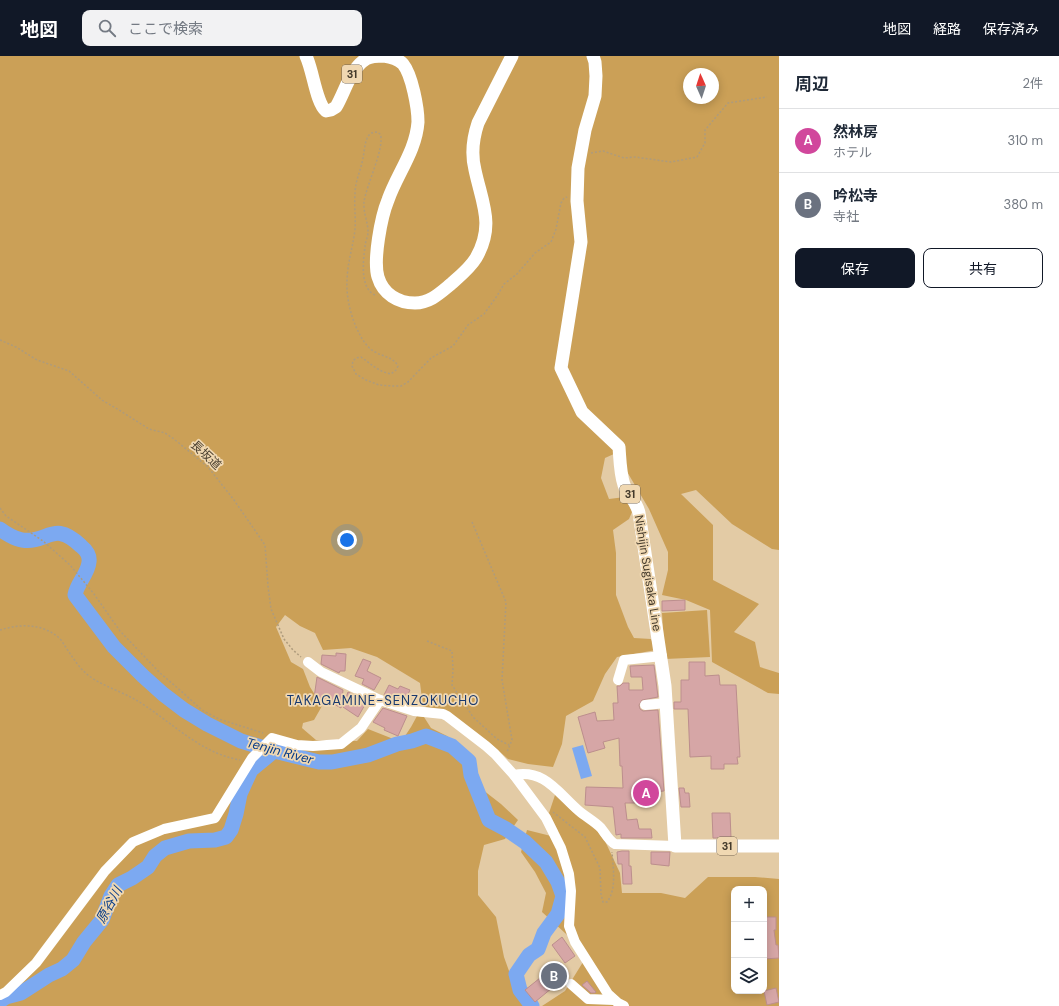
<!DOCTYPE html>
<html lang="ja">
<meta charset="utf-8">
<style>
:root{--surface:#fff;--page:#f2f2f3;--text:#1f2937;--muted:#747a83;--line:#e0e1e3;--accent:#111827}
body{margin:0;font-family:"DM Sans","Noto Sans JP",sans-serif;background:var(--page);color:var(--text)}
.controls{position:absolute;right:12px;bottom:12px;display:grid;overflow:hidden;border-radius:8px;box-shadow:0 2px 10px #0003}
.controls button{width:36px;height:36px;display:grid;place-items:center;padding:0;border:0;border-bottom:1px solid var(--line);background:var(--surface);color:var(--text);font:20px sans-serif}
.compass{position:absolute;left:683px;top:12px;width:36px;height:36px;border-radius:50%;background:var(--surface);box-shadow:0 2px 10px #0003;rotate:357deg}
.you{position:absolute;left:347px;top:484px;width:14px;height:14px;margin:-10px;border:3px solid #fff;border-radius:50%;background:#1a73e8;box-shadow:0 0 0 6px #1a73e833}
.badge{display:grid;place-items:center;width:26px;height:26px;border-radius:50%;background:var(--accent);color:#fff;font-size:13px;font-weight:700}
.pin{position:absolute;translate:-50% -50%;border:2px solid #fff;box-shadow:0 1px 4px #0006}
.list{margin:0;padding:0;list-style:none}
h2{display:flex;justify-content:space-between;align-items:center;height:52px;margin:0;padding:0 16px;font-size:17px}
h2 small{font-size:13px;font-weight:400;color:var(--muted)}
.list li{display:grid;grid-template-columns:26px 1fr auto;gap:12px;align-items:center;box-sizing:border-box;height:64px;padding:0 16px;border-top:1px solid var(--line)}
.list b{display:block;font-size:15px;white-space:nowrap}
.list p{margin:0;font-size:13px;white-space:nowrap;color:var(--muted)}
.list em{font-size:13px;font-style:normal;color:var(--muted)}
.actions{display:flex;gap:8px;padding:12px 16px}
.actions a{flex:1;padding:9px 0;border:1px solid var(--accent);border-radius:8px;text-align:center;font-size:14px;color:var(--accent)}
.actions .main{background:var(--accent);color:#fff}
.icon{flex:none;width:22px;height:22px;fill:none;stroke:currentColor;stroke-width:2;stroke-linecap:round;stroke-linejoin:round}
.map{position:relative;flex:none;width:779px;height:950px;overflow:hidden}
header{display:flex;align-items:center;gap:24px;box-sizing:border-box;height:56px;padding:0 20px;background:var(--accent);color:#fff}
header strong{font-size:19px}
nav{display:flex;gap:22px;margin-inline-start:auto;font-size:14px}
.search{width:280px;height:36px;background:var(--page);display:flex;align-items:center;gap:10px;box-sizing:border-box;padding:0 14px;border-radius:8px;color:var(--muted);font-size:15px}
main{display:flex}
aside{flex:1;background:var(--surface)}
.map>svg:first-child{display:block}
.green{fill:#cba057;fill-rule:evenodd}
.water{fill:#7ca9f1}
.lines{fill:none;stroke-linecap:round;stroke-linejoin:round}
.river{stroke:#7ca9f1;stroke-width:15}
.building{fill:#d6a6a6;stroke:#bc8e8d}
.path{stroke:#ae9b7c;stroke-width:1.5;stroke-dasharray:2 2;stroke-linecap:butt}
.minor{stroke:#fff;stroke-width:10}
.major{stroke:#fff;stroke-width:13}
.labels{text-anchor:middle;dominant-baseline:central;stroke-width:3.5;stroke-linejoin:round;paint-order:stroke}
.shield{fill:#f0d8b2;stroke:#786954;stroke-width:1}
.shield-label{font-size:11px;font-weight:bold;fill:#443a2b}
.street-label{font-size:12px;fill:#443a2b;stroke:#f0d8b2}
.neighbourhood-label{font-size:13px;letter-spacing:1px;fill:#18396e;stroke:#f0d8b2}
.water-label{font-size:13px;font-style:italic;fill:#063c8a;stroke:#f0d8b2}
</style>
<header>
<strong>地図</strong>
<div class="search"><svg class="icon" aria-label="search" viewBox="0 0 24 24"><circle cx="10" cy="10" r="6"/><path d="M15 15l6 6"/></svg>ここで検索</div>
<nav><a>地図</a><a>経路</a><a>保存済み</a></nav>
</header>
<main>
<div class="map">
<svg width="779" height="950" viewBox="0 0 779 950">
<rect width="100%" height="100%" fill="#e3cba5"/>
<g class="green">
<path d="M0,0h779v494l-7,-1 -40,-25 -36,-34 -15,4 32,31v55l46,24 -25,28 21,10 5,25 19,6v21l-11,-1 -56,-31 -2,-52 -24,-10 -24,-5 6,-25v-18l-19,-43 -33,-56 -11,5 -4,20 8,21 16,-2 7,15 -3,7 -16,11 3,23v42l12,32 6,11 17,1 5,11 -39,7 -12,17 -12,27 -27,15 -4,28 -9,23 -25,-3 -20,-5 -16,-14 -49,-35 -20,-3 -3,-24 -43,-26 -26,-9 -28,2 -8,-17 -15,-7 -15,-11 -9,12 15,35 12,7 7,18 12,19 -8,14 -11,3 -1,5 14,12 41,1 11,-12 33,13 10,-15 6,-11 7,1 7,11 16,8 22,17 14,37 18,14 17,16 -13,19 -21,6 -6,26v24l18,22 8,40 15,42 7,7h-526zM689,18h24v24h-24z"/>
<polygon points="707,554 710,601 665,603 662,557"/>
<path d="M555,739l18,17 21,15 11,14 15,32 2,20h39l24,5 23,-21h47l24,2v127h-237l23,-15 23,-37 -46,-42 4,-19 -11,-21 -14,-20 6,-22 24,6 7,-5 -9,-18zM734,833h30v102h-30z"/>
</g>
<polygon class="water" points="583,689 592,720 581,723 572,692"/>
<g class="lines">
<g class="river">
<path d="M0,473c5,4 15,10 22,11 26,4 31,-21 59,6 5,4 9,9 8,16 -1,12 -12,21 -14,33l39,52 29,29 20,18 21,16 23,14 34,17 33,10 45,11h13l36,-7 29,-11 15,-3 14,-5 26,10 17,15 2,14 18,45 17,9 19,13 21,20 12,20 5,14 -5,18 -14,19 -6,16 -9,6 -13,19 4,16 12,16"/>
<polyline points="0,945 6,941 21,937 49,919 62,913 73,904 84,886 102,864 111,840 118,829 132,822 148,811 155,800 165,792 189,785 215,784 226,781 231,774 236,758 240,738 251,714 274,695"/>
</g>
</g>
<g class="building">
<polygon points="685,544 685,554 662,555 662,545"/>
<polygon points="336,597 346,598 345,615 340,615 339,617 321,608 322,599 336,600"/>
<polygon points="363,603 371,606 367,615 381,622 374,634 362,628 364,623 355,620"/>
<polygon points="689,606 705,606 705,620 719,619 720,629 736,629 740,701 737,701 738,708 724,708 724,713 711,713 711,700 690,701 688,653 674,653 674,646 681,646 681,624 689,624"/>
<polygon points="654,609 658,641 642,644 639,649 640,653 643,655 658,654 664,735 651,736 649,746 639,746 639,747 625,747 627,764 637,763 639,773 651,773 652,782 621,782 621,778 616,779 613,751 585,749 586,731 623,732 622,710 620,710 619,682 603,686 605,692 588,697 578,661 595,656 597,665 614,664 613,647 618,647 617,630 620,630 623,627 629,627 629,634 643,634 642,621 631,621 630,610"/>
<polygon points="317,621 343,634 341,652 325,643 323,647 314,642"/>
<polygon points="389,629 398,633 400,630 410,634 405,645 384,639"/>
<polygon points="348,636 367,645 358,661 343,651"/>
<polygon points="383,652 407,660 398,680 384,674 385,672 373,666"/>
<polygon points="679,732 684,732 685,737 689,737 690,751 681,751"/>
<polygon points="712,757 730,757 731,782 713,782"/>
<polygon points="622,795 629,795 629,810 631,810 632,828 623,828 622,808 618,808 617,796"/>
<polygon points="651,796 670,796 669,810 651,808"/>
<polygon points="764,861 776,861 776,874 774,874 776,889 778,889 779,902 764,903"/>
<polygon points="562,881 575,900 565,907 552,889"/>
<polygon points="560,906 569,918 535,946 525,934"/>
<polygon points="587,925 596,936 595,937 591,937 582,929"/>
<polygon points="776,932 779,946 767,949 764,935"/>
</g>
<g class="lines">
<g class="path">
<polyline points="591,97 603,95 624,102 635,101 671,106 697,101 705,87 705,74 728,47 767,41"/>
<path d="M375,239c-15,-6 -12,-34 -10,-48 0,-5 3,-10 3,-15 0,-10 -5,-20 -4,-30 2,-16 22,-57 16,-68l-3,-2 -6,1c-7,6 -6,17 -8,25 -2,12 -8,23 -8,36 -1,12 1,24 0,36 -3,22 -9,36 -8,60 1,14 5,29 11,41 4,8 9,17 17,21 9,5 18,5 23,14l-2,4 -5,4c-12,-2 -20,-10 -30,-17l-5,1 -3,3 -1,5 4,8 10,6 13,5 14,1h8l7,-4 23,-24 22,-12 15,-21 16,-11 13,-18 7,-12 13,-10 18,-21 16,-11 5,-13 5,-26 3,-5 3,-1"/>
<polyline points="0,284 16,291 37,304 69,315 102,344 119,354 149,373 165,377 174,383 208,411 234,444 265,489 268,530 271,553 284,583 293,594 301,601"/>
<polyline points="0,452 6,460 43,485 70,509 94,538 120,575 160,617 181,635 202,654 219,663 263,677"/>
<polyline points="472,466 506,546 502,624 512,684 507,696"/>
<path d="M0,574c19,-6 41,-7 58,7 3,2 5,6 7,9 8,12 15,24 27,32 14,9 30,14 44,22 34,20 63,53 104,60"/>
<polyline points="427,585 452,595 453,614 452,629 473,661 497,683 509,689"/>
<path d="M553,756l32,25 15,31 1,26 2,8h4c10,-13 6,-34 5,-50"/>
</g>
<g class="minor">
<polyline points="308,606 321,616 380,644 414,655 443,658 447,660 486,690 495,698 514,719 546,762 561,792 569,818 571,835 569,870 575,886 608,938 618,947 624,950"/>
<polyline points="618,624 624,604 662,600"/>
<polyline points="645,649 666,647"/>
<path d="M514,719c31,-6 44,18 65,36 7,6 15,10 22,17 4,5 8,13 14,16l60,2"/>
<polyline points="571,928 588,943 614,944"/>
<polyline points="0,939 6,936 36,907 105,815 133,786 164,773 215,762 252,702 272,682 297,689 313,690 341,688 361,672 380,644"/>
</g>
<g class="major">
<path d="M306,0c7,14 10,47 20,55l5,-1 5,-3c9,-15 14,-38 30,-48 5,-3 12,-3 18,-3 7,1 14,3 19,8 9,11 15,44 15,58 -2,29 -21,52 -30,78 -7,17 -15,60 -10,77 5,17 20,26 37,26 15,0 25,-10 36,-19 9,-8 19,-16 25,-26 19,-33 6,-55 -1,-88 -4,-16 -2,-32 3,-47l34,-67"/>
<path d="M593,0l2,6 1,14 -1,20 -10,34 -7,38 -1,33 4,41 -20,126 21,44 37,35c1,13 1,26 5,38 4,10 13,17 15,28l26,173 10,160h104"/>
</g>
</g>
<g class="labels">
<g class="shield">
<rect x="342" y="9" width="20" height="18" rx="3"/>
<rect x="620" y="429" width="20" height="18" rx="3"/>
<rect x="717" y="781" width="20" height="18" rx="3"/>
</g>
<g class="shield-label">
<text x="352" y="18">31</text>
<text x="630" y="438">31</text>
<text x="727" y="790">31</text>
</g>
<g class="street-label">
<text transform="translate(206 399) rotate(43)">長坂道</text>
<text transform="translate(648 517) rotate(81)">Nishijin Sugisaka Line</text>
</g>
<g class="neighbourhood-label">
<text x="383" y="644">TAKAGAMINE-SENZOKUCHO</text>
</g>
<g class="water-label">
<text transform="translate(280 695) rotate(15)">Tenjin River</text>
<text transform="translate(109 849) rotate(-61)">原谷川</text>
</g>
</g>
</svg>
<div class="controls">
<button>+</button>
<button>−</button>
<button><svg class="icon" aria-label="layers" viewBox="0 0 24 24"><path d="M12 4l9 5-9 5-9-5zM3 14l9 5 9-5"/></svg></button>
</div>
<svg class="compass" viewBox="-18 -18 36 36"><path d="M0-13l5 13h-10z" fill="#e53935"/><path d="M0 13l5-13h-10z" fill="#747a83"/></svg>
<div class="you"></div>
<div class="pin badge" style="left:646px;top:737px;background:#d1479c">A</div>
<div class="pin badge" style="left:554px;top:920px;background:#6b7280">B</div>
</div>
<aside>
<h2>周辺<small>2件</small></h2>
<ul class="list">
<li><span class="badge" style="background:#d1479c">A</span><div><b>然林房</b><p>ホテル</p></div><em>310 m</em></li>
<li><span class="badge" style="background:#6b7280">B</span><div><b>吟松寺</b><p>寺社</p></div><em>380 m</em></li>
</ul>
<div class="actions"><a class="main">保存</a><a>共有</a></div>
</aside>
</main>
